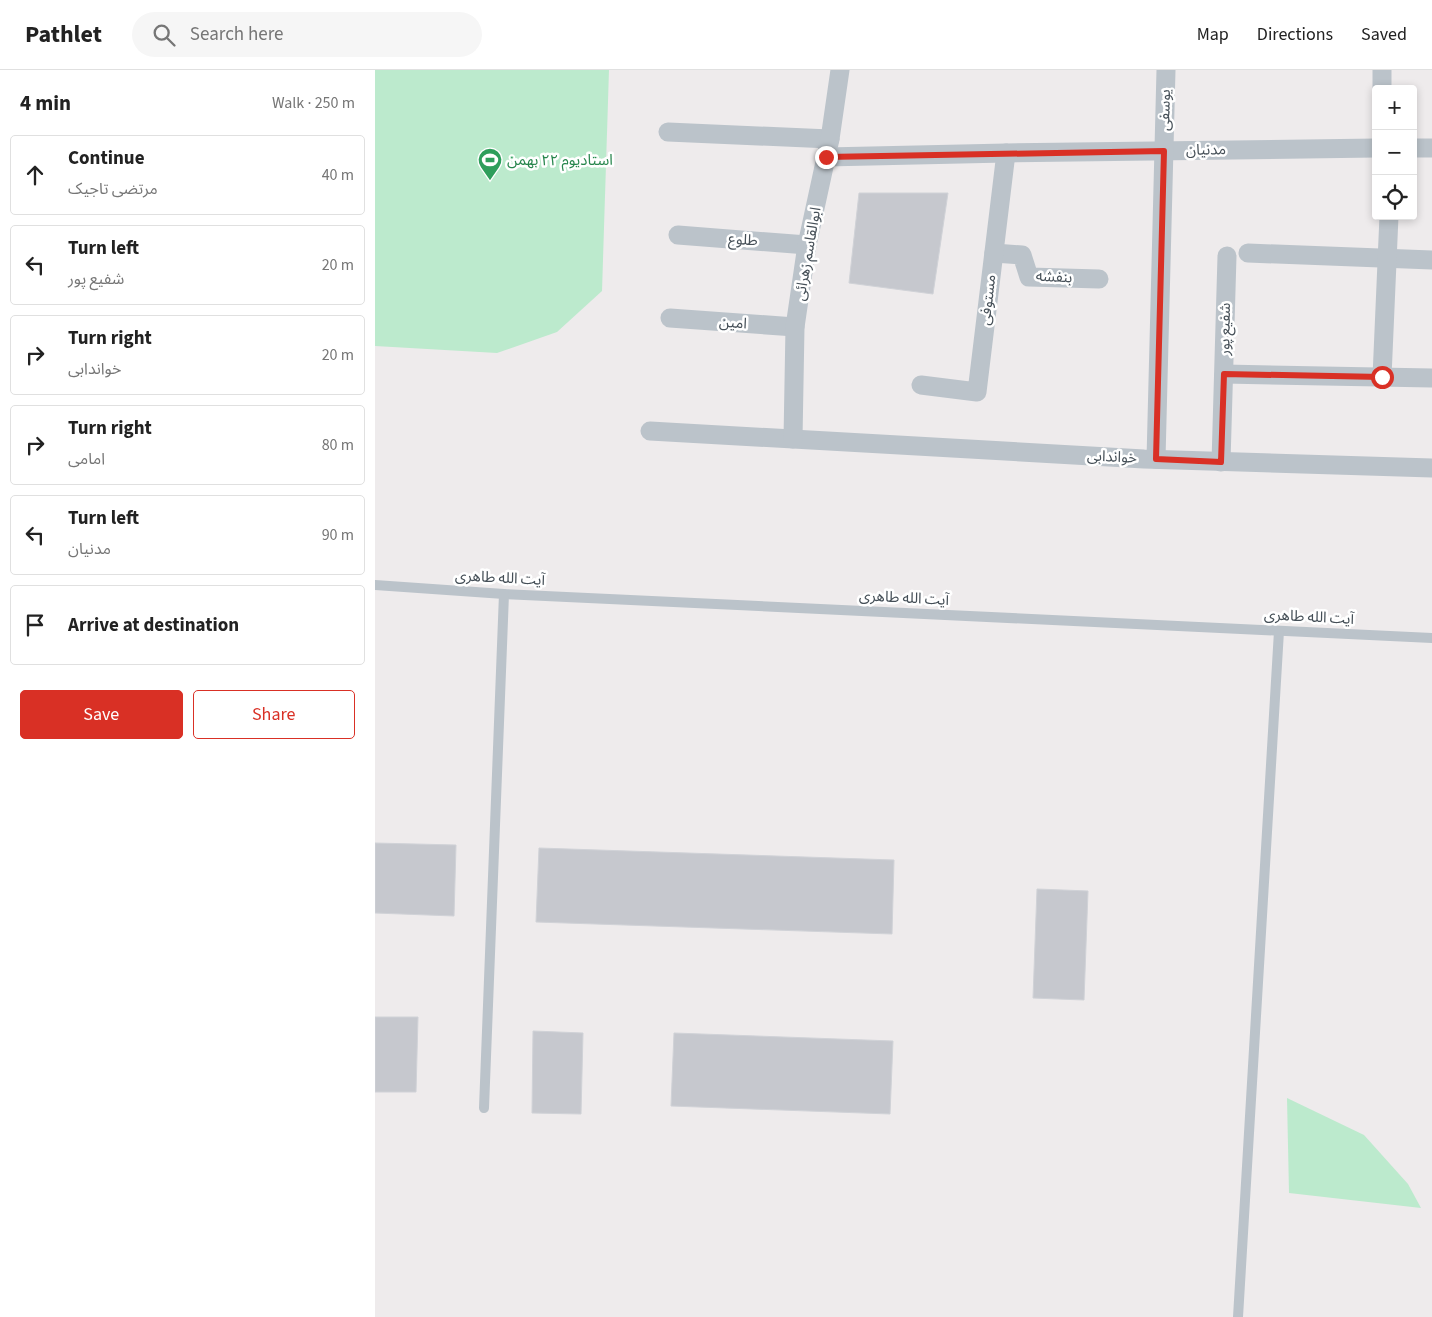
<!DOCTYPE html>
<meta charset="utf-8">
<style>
:root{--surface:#fff;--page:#f6f6f6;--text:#222;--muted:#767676;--line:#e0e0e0;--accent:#d93025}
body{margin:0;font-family:"Source Sans 3","Noto Sans Arabic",sans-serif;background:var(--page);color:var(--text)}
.controls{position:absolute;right:15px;top:15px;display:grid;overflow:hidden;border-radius:5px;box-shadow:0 2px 8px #0003}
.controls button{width:45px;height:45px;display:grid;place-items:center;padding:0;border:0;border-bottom:1px solid var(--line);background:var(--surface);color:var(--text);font:25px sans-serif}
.stop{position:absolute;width:15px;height:15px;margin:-11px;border:4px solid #d93025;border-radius:50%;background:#fff}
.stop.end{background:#d93025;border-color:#fff;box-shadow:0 1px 5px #0008}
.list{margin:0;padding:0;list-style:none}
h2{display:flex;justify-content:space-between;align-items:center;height:65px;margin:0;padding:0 20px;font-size:21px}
h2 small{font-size:16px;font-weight:400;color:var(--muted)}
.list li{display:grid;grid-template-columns:32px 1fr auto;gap:15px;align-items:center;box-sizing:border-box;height:80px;margin:0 10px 10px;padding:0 10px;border:1px solid var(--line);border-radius:5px}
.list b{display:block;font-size:19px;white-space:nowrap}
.list p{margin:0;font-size:16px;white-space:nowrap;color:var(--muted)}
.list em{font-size:16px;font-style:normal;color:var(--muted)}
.actions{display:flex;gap:10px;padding:15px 20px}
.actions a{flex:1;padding:11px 0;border:1px solid var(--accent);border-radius:5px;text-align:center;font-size:18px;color:var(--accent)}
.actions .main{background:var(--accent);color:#fff}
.icon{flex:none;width:28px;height:28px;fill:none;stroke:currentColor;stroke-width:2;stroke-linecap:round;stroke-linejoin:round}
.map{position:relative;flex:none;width:1057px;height:1247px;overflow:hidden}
header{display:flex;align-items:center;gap:30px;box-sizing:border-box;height:70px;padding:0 25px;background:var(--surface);border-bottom:1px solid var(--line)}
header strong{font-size:24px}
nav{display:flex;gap:28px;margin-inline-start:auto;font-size:18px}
.search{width:350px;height:45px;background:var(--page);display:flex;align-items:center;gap:12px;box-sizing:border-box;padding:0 18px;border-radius:28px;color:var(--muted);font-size:19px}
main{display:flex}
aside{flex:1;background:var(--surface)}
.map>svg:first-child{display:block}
.green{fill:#bceacd}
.building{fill:#c6c8ce;stroke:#d0d2d7}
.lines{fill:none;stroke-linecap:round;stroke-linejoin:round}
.lane{stroke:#bbc3ca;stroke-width:10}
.street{stroke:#bbc3ca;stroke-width:19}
.route{stroke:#d93025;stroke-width:6}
.labels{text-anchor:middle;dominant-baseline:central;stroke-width:5;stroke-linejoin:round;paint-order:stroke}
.street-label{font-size:15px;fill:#454f57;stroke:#fff}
.leisure-label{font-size:15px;fill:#27864d;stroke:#fff;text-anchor:start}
</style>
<header>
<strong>Pathlet</strong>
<div class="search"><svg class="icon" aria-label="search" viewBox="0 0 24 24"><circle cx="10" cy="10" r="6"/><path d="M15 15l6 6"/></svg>Search here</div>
<nav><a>Map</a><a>Directions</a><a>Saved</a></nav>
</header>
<main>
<aside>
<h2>4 min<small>Walk · 250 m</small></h2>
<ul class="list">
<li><svg class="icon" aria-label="ahead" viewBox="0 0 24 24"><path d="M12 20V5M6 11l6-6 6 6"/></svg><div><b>Continue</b><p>مرتضی تاجیک</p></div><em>40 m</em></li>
<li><svg class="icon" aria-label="left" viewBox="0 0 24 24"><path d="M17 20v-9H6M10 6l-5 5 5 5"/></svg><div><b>Turn left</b><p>شفیع پور</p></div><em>20 m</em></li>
<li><svg class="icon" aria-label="right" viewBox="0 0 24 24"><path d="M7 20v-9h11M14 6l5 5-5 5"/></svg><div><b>Turn right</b><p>خواندابی</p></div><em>20 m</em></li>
<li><svg class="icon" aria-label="right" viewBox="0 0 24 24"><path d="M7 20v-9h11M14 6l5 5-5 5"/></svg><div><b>Turn right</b><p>امامی</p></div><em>80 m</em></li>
<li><svg class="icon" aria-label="left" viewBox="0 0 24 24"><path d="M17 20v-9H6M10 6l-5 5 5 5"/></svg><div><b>Turn left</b><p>مدنیان</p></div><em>90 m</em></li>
<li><svg class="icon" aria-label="arrive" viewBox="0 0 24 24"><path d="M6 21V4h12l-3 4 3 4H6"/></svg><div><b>Arrive at destination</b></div></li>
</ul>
<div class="actions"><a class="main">Save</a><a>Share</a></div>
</aside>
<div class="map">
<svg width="1057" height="1247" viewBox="0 0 1057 1247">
<rect width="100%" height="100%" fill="#eeebec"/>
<g class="green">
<polygon points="0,0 234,0 227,221 182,262 122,283 0,276"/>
<polygon points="912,1028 989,1065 1033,1114 1046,1138 914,1123"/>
</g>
<g class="building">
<polygon points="484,123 573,123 558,224 474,213"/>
<polygon points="0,773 81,775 79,846 0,843"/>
<polygon points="164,778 519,790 517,864 161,852"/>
<polygon points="662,819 713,821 709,930 658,928"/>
<polygon points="0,947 43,947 41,1022 0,1022"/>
<polygon points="158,961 208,963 206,1044 157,1043"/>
<polygon points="299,963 518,971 515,1044 296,1036"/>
</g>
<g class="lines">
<g class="lane">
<polyline points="0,515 129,524 1057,568"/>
<polyline points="109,1038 129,524"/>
<polyline points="863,1247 904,561"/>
</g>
<g class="street">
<polyline points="1007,0 1007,19"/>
<polyline points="293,62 455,69"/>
<polyline points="1038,78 1057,78"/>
<polyline points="451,87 631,83 1001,78"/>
<polyline points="303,165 432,175"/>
<polyline points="619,183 647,185 654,207 724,209"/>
<polyline points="873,183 1057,190"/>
<polyline points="295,248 420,257"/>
<polyline points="849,304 1057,308"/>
<polyline points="1007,307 1014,146"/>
<polyline points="546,315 602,322 631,83"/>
<polyline points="275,361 769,389 1057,398"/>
<polyline points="418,369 420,257 432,175 455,69 465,0"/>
<polyline points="781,389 791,0"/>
<polyline points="846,392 852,186"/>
</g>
</g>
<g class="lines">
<polyline class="route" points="451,87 789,81 781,389 846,392 849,304 1007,307"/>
</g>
<defs>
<symbol id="stadium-pin" viewBox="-11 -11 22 30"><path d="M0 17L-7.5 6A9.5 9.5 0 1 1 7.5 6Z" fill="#2e9e5b" stroke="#fff"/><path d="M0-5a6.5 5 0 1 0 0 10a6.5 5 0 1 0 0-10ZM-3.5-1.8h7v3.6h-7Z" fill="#fff"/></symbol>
</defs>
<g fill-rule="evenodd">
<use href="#stadium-pin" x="101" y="76" width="28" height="38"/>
</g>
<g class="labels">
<g class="street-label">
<text transform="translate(790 40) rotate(-89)">یوسفی</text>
<text transform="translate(831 80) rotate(-1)">مدنیان</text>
<text transform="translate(368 170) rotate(4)">طلوع</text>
<text transform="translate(433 184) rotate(-80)">ابوالقاسم زهرائی</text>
<text transform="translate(679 207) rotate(3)">بنفشه</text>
<text transform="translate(613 230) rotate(-83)">مستوفی</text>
<text transform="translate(358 253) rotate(4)">امین</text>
<text transform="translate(850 259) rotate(-89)">شفیع پور</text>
<text transform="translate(737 387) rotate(3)">خواندابی</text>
<text transform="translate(125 508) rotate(3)">آیت الله طاهری</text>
<text transform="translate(529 528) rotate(3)">آیت الله طاهری</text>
<text transform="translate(934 547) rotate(3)">آیت الله طاهری</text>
</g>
<g class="leisure-label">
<text x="132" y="90">استادیوم ۲۲ بهمن</text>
</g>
</g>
</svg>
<div class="controls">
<button>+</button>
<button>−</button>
<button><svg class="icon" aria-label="locate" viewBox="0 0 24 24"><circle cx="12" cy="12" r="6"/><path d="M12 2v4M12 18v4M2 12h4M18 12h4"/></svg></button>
</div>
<div class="stop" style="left:1007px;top:307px"></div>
<div class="stop end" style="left:451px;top:87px"></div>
</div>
</main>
